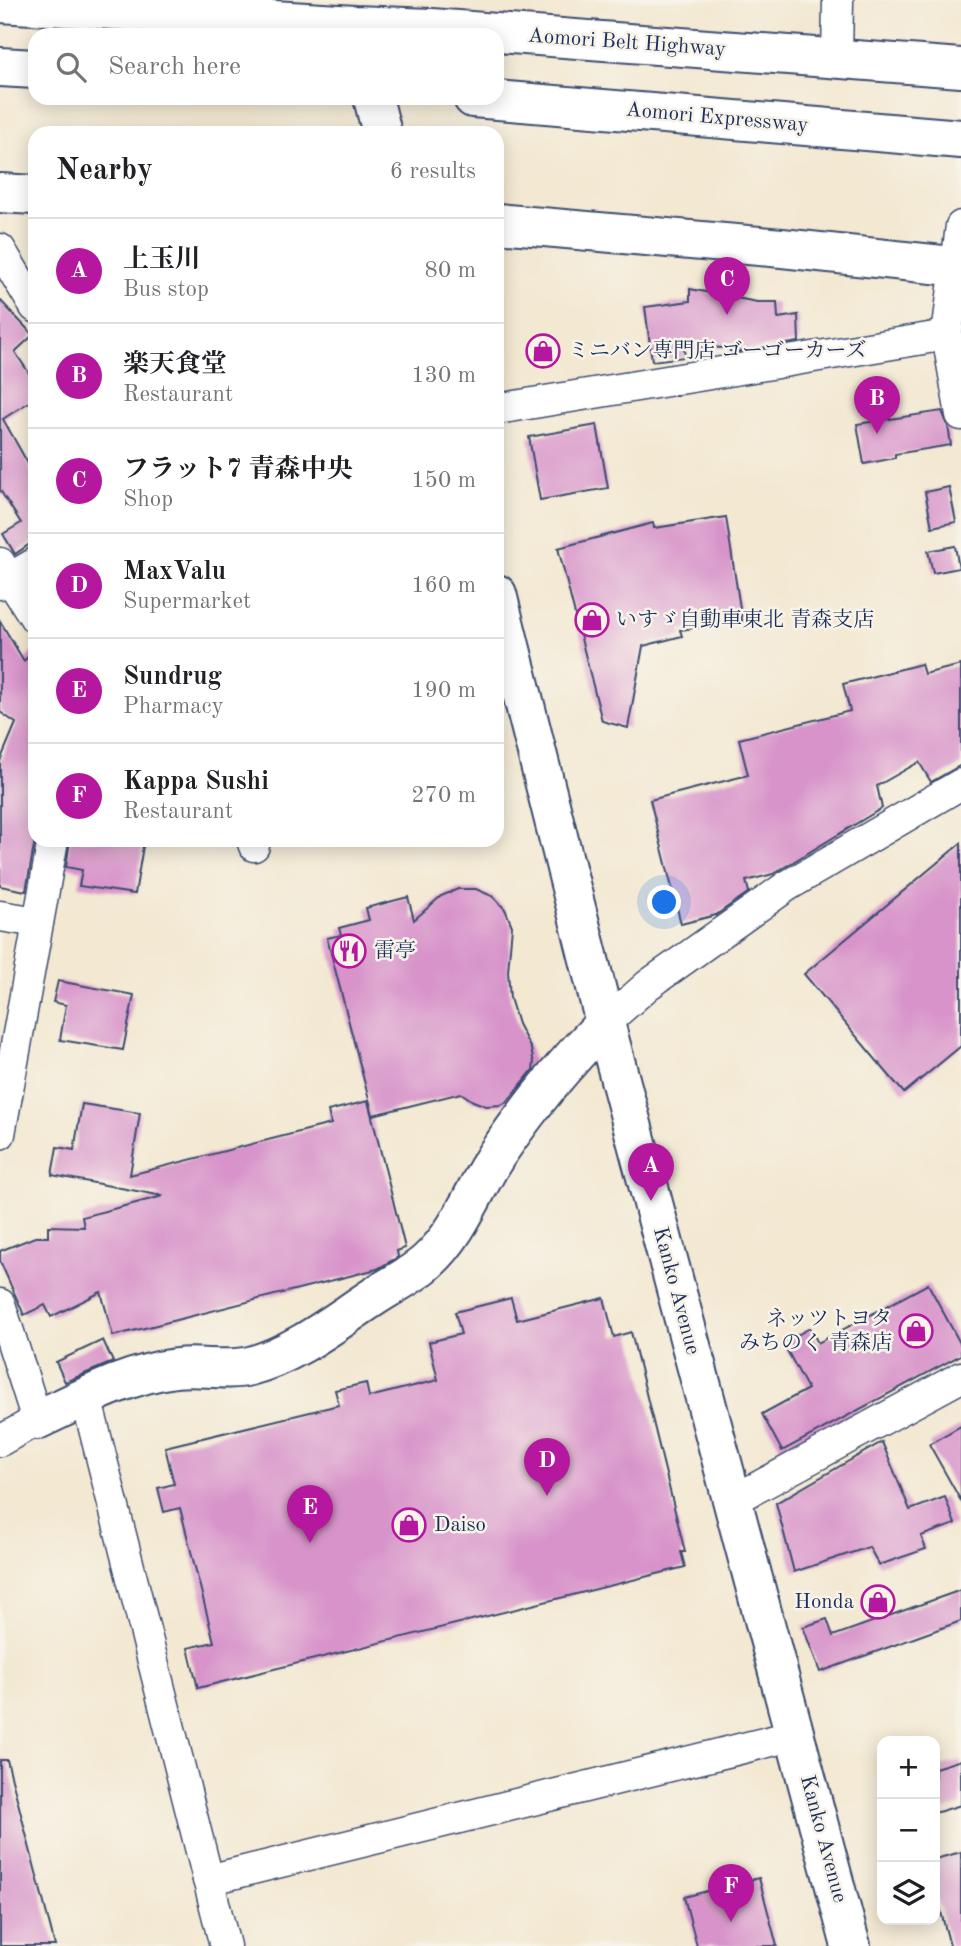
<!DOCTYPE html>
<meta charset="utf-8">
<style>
:root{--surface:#fff;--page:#f6f6f6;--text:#202124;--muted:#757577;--line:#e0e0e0;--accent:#b5179e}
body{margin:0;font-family:"Old Standard TT","Noto Serif JP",serif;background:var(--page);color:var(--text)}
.controls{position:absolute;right:21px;bottom:21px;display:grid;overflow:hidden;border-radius:14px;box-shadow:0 4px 18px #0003}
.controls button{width:63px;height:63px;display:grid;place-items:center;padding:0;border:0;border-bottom:2px solid var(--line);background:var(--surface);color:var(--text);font:35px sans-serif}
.you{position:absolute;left:665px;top:903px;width:24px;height:24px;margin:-18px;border:5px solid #fff;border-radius:50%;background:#1a73e8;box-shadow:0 0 0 10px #1a73e833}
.badge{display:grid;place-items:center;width:46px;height:46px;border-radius:50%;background:var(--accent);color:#fff;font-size:23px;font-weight:700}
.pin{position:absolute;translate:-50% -58px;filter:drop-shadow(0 2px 4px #0008)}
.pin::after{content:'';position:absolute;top:37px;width:24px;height:21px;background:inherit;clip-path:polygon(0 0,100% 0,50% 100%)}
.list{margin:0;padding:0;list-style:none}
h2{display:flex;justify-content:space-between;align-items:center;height:91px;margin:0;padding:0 28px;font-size:30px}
h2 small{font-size:23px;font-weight:400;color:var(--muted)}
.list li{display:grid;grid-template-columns:46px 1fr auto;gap:21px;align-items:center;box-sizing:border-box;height:105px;padding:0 28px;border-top:2px solid var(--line)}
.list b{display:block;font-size:26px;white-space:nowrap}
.list p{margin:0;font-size:23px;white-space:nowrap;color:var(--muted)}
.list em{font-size:23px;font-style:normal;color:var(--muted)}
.icon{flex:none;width:38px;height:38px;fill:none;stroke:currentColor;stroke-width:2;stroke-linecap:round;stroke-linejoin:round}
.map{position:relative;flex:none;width:961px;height:1946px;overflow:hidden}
.search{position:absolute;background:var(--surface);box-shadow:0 4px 18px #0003;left:28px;top:28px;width:476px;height:77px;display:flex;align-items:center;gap:18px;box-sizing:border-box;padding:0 24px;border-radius:21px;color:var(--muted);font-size:26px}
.panel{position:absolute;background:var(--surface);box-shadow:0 4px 18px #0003;left:28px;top:126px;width:476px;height:721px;border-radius:21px}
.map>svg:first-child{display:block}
.building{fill:#d894ca}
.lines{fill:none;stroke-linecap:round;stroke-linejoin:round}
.minor-casing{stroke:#3b4b6f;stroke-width:33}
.tertiary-casing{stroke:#3b4b6f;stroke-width:42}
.trunk-casing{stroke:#3b4b6f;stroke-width:42}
.motorway-casing{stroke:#3b4b6f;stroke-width:42}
.minor{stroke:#fff;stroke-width:30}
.tertiary{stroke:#fff;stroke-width:38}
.trunk{stroke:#fff;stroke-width:38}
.motorway{stroke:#fff;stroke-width:38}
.labels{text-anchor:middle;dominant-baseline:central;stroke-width:5;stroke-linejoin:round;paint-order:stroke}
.street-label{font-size:21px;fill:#1b2f5e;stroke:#f7f3e8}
.poi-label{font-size:21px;fill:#1b2f5e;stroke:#f7f3e8;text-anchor:start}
</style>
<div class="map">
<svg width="961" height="1946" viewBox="0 0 961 1946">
<rect width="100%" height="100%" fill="#f7f3e8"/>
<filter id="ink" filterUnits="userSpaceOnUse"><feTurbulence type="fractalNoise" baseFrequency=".0143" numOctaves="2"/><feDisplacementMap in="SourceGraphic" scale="14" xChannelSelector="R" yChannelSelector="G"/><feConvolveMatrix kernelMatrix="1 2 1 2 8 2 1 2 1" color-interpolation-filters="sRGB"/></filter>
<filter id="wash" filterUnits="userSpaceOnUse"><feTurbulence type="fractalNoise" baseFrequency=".00686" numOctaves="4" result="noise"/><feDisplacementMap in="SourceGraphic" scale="28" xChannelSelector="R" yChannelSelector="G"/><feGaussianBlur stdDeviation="1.57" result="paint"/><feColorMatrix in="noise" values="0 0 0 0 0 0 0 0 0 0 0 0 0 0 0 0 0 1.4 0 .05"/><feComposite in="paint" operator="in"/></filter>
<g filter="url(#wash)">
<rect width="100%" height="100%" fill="#f3e8d2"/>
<g id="blocks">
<g class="building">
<polygon points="690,289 757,302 777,302 778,318 798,315 799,342 730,353 730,348 684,347 685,357 652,361 645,307 690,301"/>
<polygon points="0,300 33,335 15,352 35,382 35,398 3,419 35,476 35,545 33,542 15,554 3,534 21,523 0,490"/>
<polygon points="942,411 948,426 951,445 895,454 895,458 864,464 857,424"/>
<polygon points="597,425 608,488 540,500 529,437"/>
<polygon points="949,487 956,522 932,527 925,492"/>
<polygon points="726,517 742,621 680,630 682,636 643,646 628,728 602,721 558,548 653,523 654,528"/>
<polygon points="955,546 959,568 933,573 928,551"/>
<polygon points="0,621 24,661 35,649 35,840 26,891 0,886 0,761 16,723 0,712"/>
<polygon points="921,664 924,674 961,665 961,765 931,782 919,762 877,786 882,808 773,874 746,881 749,892 716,915 681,924 650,800 748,775 739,739 850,711 843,684"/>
<polygon points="70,840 144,840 135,894 79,886 82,870 66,867"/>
<polygon points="961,843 961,1046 904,1093 804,974"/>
<polygon points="458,889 476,889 492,896 505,909 512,926 508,971 510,998 518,1024 531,1049 534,1063 533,1070 507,1102 501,1105 486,1106 473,1101 461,1093 373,1115 327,938 341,935 339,928 369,920 366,908 408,897 414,920 441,896"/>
<polygon points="58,981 134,995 123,1050 60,1040 66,1005 53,1002"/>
<polygon points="368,1101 405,1248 397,1251 398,1257 377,1269 113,1336 101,1292 51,1317 45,1305 24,1315 0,1261 0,1251 35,1237 48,1237 48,1226 84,1227 82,1217 163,1196 52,1175 57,1147 74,1150 82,1104 140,1113 130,1175 331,1124 328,1111"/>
<polygon points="928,1284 961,1345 961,1355 782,1451 762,1414 808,1389 783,1343 810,1328 818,1343"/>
<polygon points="511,1298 517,1320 604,1298 614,1337 631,1332 685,1552 681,1552 685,1567 198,1688 188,1648 214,1642 180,1508 164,1512 158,1488 174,1484 165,1447 339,1405 335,1390 366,1383 369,1397 438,1380 429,1342 461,1334 455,1312"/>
<polygon points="103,1340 113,1362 65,1382 56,1362"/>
<polygon points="961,1426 961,1501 929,1444"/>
<polygon points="882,1442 910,1510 945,1497 955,1524 921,1536 926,1549 879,1565 869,1547 794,1572 776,1503"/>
<polygon points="961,1590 961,1621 820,1672 803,1627 827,1619 833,1636"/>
<polygon points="0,1760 7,1760 55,1946 0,1946"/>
<polygon points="961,1760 961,1805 935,1813 935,1768"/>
<polygon points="961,1852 961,1946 950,1946 935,1889 935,1859"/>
<polygon points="759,1878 777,1946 697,1946 684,1897"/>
</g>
</g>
</g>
<g filter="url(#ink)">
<use href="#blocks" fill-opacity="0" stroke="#3b4b6f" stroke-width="2"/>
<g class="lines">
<defs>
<g id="minor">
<polyline points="837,59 838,0"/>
<polyline points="961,226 947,335 961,415"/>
<polyline points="0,249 35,307"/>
<polyline points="497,409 947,335"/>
<polyline points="0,563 35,618"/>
<polyline points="0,584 35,563"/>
<polyline points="252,840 254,846"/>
<polyline points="0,916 38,922"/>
<polyline points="605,1023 648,985 787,886 961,784"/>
<polyline points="0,1134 53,840"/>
<polyline points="0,1304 37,1420 0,1441"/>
<polyline points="86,1397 225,1946"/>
<polyline points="732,1501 961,1377"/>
<polyline points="208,1880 796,1735"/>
</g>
<path id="tertiary" d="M37,1420c45,-21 90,-46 139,-52 25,-3 50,4 74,-2 46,-12 86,-45 125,-70 18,-12 38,-21 53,-35 32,-29 46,-72 69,-107 32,-47 68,-91 108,-131"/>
<g id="trunk">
<polyline points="0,3 355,25 431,28 961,68"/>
<polyline points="373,98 382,133"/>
<polyline points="0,193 35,195"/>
<polyline points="497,223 782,248 961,267"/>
<polyline points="497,594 605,1023 851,1946"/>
</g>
<g id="motorway">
<polyline points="0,67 35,69"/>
<polyline points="473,98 961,139"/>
</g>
</defs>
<use href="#minor" class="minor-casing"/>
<use href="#tertiary" class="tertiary-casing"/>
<use href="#trunk" class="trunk-casing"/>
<use href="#motorway" class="motorway-casing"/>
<use href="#minor" class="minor"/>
<use href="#tertiary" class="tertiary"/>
<use href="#trunk" class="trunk"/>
<use href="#motorway" class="motorway"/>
</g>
</g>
<defs>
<symbol id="shop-ring" viewBox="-11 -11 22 22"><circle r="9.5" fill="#f7f3e8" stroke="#b5179e" stroke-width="1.5"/><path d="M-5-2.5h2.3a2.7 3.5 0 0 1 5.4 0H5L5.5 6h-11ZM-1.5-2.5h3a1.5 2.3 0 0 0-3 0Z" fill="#b5179e"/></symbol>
<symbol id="restaurant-ring" viewBox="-11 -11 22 22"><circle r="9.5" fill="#f7f3e8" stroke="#b5179e" stroke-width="1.5"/><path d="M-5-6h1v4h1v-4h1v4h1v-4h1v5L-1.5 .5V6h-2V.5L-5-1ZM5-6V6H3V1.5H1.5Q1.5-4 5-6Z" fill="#b5179e"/></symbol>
</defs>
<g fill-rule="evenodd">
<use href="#shop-ring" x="524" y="332" width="38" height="38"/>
<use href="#shop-ring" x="573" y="601" width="38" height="38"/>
<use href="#restaurant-ring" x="330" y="932" width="38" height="38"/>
<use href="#shop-ring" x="897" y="1312" width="38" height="38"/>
<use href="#shop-ring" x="390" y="1506" width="38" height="38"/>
<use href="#shop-ring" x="859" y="1583" width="38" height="38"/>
</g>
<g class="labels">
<g class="street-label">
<text transform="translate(627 43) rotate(4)">Aomori Belt Highway</text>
<text transform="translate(717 118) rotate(5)">Aomori Expressway</text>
<text transform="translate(676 1291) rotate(75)">Kanko Avenue</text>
<text transform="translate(823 1839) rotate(75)">Kanko Avenue</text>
</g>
<g class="poi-label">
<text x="568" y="351">ミニバン専門店 ゴーゴーカーズ</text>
<text x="616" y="620">いすゞ自動車東北 青森支店</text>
<text x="374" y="951">雷亭</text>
<text x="892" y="1319" text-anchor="end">ネッツトヨタ<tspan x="892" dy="24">みちのく 青森店</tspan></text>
<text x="434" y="1525">Daiso</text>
<text x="854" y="1602" text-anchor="end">Honda</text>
</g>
</g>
</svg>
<div class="controls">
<button>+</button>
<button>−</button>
<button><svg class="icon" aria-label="layers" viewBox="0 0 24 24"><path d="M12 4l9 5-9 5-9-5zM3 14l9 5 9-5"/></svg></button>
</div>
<div class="you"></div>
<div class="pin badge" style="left:651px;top:1201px">A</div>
<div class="pin badge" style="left:877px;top:434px">B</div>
<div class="pin badge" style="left:727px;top:315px">C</div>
<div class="pin badge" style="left:547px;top:1496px">D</div>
<div class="pin badge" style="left:310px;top:1543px">E</div>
<div class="pin badge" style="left:731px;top:1922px">F</div>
<div class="search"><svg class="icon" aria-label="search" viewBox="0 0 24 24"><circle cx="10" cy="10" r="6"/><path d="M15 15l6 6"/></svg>Search here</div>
<section class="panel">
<h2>Nearby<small>6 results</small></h2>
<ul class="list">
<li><span class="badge">A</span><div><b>上玉川</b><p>Bus stop</p></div><em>80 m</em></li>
<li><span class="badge">B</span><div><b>楽天食堂</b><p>Restaurant</p></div><em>130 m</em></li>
<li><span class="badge">C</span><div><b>フラット7 青森中央</b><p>Shop</p></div><em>150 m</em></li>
<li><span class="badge">D</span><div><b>MaxValu</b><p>Supermarket</p></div><em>160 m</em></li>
<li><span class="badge">E</span><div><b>Sundrug</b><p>Pharmacy</p></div><em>190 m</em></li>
<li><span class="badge">F</span><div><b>Kappa Sushi</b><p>Restaurant</p></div><em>270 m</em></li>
</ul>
</section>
</div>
